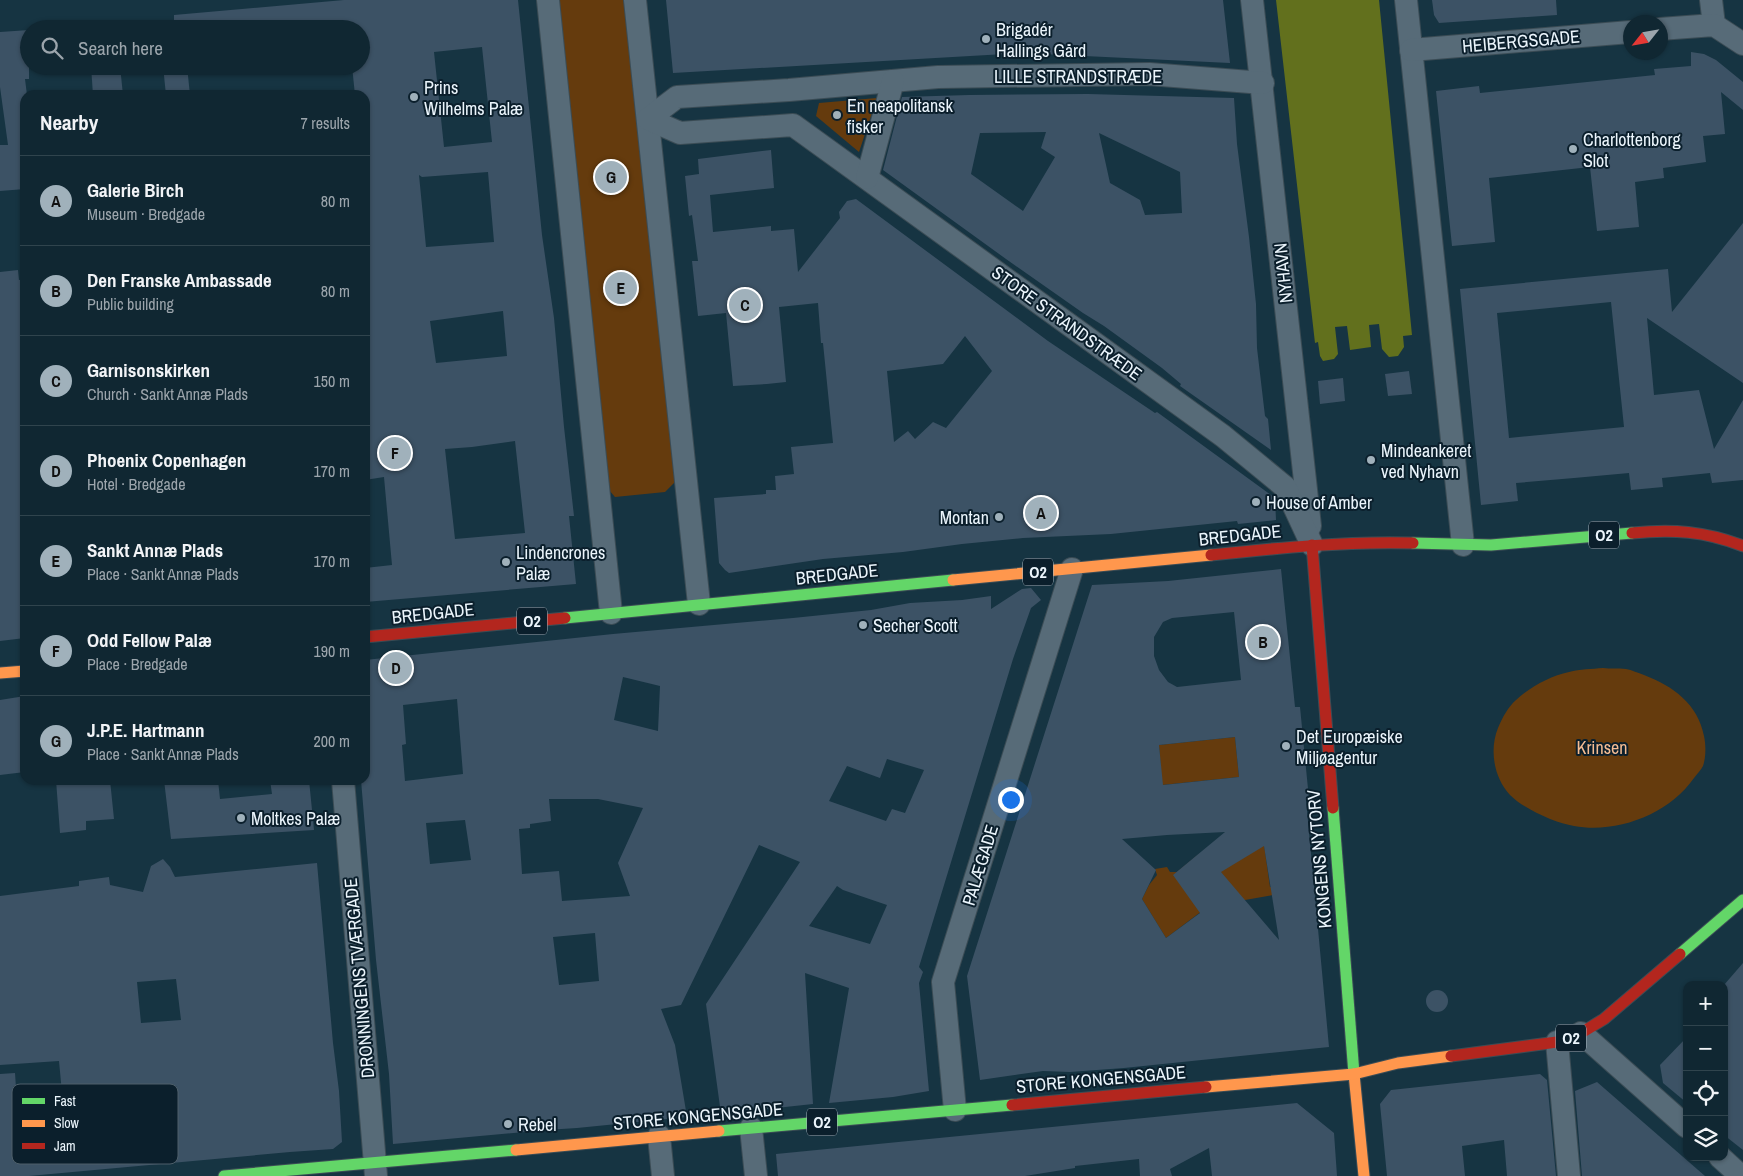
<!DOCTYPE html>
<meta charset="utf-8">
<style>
:root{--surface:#102732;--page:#192f3a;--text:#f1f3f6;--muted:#9ca5ac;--line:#30444d;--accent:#a0b1bb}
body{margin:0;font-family:"Archivo Narrow",sans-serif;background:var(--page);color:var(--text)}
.controls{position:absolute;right:15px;bottom:15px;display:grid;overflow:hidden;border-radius:10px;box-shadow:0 1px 4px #0004}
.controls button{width:45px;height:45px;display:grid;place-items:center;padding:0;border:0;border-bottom:1px solid var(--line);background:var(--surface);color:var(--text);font:25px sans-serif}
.compass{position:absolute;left:1623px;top:15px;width:45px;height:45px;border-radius:50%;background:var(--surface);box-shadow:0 1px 4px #0004;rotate:239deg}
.you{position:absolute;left:1010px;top:799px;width:18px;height:18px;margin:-12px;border:4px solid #fff;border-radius:50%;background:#1a73e8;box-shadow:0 0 0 8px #1a73e833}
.badge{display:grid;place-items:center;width:32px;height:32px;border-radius:50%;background:var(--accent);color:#111;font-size:16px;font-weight:700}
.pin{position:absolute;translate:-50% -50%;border:2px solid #fff;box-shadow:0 1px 5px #0006}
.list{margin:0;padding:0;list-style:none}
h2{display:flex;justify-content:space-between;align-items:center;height:65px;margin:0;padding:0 20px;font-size:21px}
h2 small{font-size:16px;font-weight:400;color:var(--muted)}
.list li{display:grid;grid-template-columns:32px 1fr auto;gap:15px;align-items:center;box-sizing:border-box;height:90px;padding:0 20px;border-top:1px solid var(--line)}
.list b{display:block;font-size:19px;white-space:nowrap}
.list p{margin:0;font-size:16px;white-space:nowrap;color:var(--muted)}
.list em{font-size:16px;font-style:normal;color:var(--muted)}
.icon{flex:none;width:28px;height:28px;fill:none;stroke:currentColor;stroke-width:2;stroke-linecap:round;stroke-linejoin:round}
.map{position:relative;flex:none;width:1743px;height:1176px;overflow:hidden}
.search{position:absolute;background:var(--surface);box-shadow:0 1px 4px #0004;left:20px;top:20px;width:350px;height:55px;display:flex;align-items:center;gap:12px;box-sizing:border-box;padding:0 18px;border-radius:28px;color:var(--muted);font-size:19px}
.panel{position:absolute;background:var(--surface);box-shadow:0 1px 4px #0004;left:20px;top:90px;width:350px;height:695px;border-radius:15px}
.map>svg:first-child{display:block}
.green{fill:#653b0d}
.water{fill:#62701d}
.building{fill:#3c5265;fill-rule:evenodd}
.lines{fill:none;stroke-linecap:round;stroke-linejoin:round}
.street-casing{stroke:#3b4c55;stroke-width:24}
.fast-casing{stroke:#3b4c55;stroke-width:13}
.slow-casing{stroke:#3b4c55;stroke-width:13}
.jam-casing{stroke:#3b4c55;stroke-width:13}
.street{stroke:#576b78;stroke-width:22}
.fast{stroke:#63d668;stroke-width:11}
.slow{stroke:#ff974d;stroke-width:11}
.jam{stroke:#b3261e;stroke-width:11}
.poi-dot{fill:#a0b1bb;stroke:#0b1f2c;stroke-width:2}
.labels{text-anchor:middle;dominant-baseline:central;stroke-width:4;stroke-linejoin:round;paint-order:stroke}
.shield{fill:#0b1f2c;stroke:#a8b5be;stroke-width:1}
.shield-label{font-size:16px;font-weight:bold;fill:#ebf5fc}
.poi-label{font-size:18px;fill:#ebf5fc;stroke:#0b1f2c;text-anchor:start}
.street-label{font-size:18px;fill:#ebf5fc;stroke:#0b1f2c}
.park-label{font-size:18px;fill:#f6bd93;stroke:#0b1f2c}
.key{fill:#0b1f2c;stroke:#4e5f6a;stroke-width:1}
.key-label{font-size:14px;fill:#ebf5fc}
</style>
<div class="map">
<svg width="1743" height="1176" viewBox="0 0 1743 1176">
<rect width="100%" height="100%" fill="#163442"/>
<g class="green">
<polygon points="558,0 628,0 676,481 665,492 615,497 609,490"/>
<polygon points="877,98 859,152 816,116 819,103"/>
<path d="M1603,668c7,1 15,0 23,1 6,1 12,4 18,6 29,11 54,29 60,61 2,9 2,21 -1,30 -2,4 -6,8 -9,12 -25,36 -77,56 -120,48 -19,-3 -50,-17 -64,-31 -16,-17 -21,-45 -12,-67 4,-10 10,-21 18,-28 14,-13 34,-24 53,-28 11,-3 23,-3 34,-4z"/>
<polygon points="1235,737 1239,777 1162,785 1159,745"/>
<polygon points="1261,823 1270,887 1280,886 1279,894 1245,900 1202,911 1166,938 1142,899 1149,885 1157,875 1155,869 1167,867 1170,872 1177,872 1199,854 1216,847"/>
</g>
<polygon class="water" points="1276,0 1379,0 1412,335 1403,336 1404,347 1398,356 1389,357 1382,349 1379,324 1369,325 1371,347 1350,350 1347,326 1335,327 1338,354 1334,359 1323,361 1320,356 1318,342 1315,343"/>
<g class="building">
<path d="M344,0h174l24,235 12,83 10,109 10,89h-5l7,68 -211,18v-34l27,-3 -8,-88 -19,3v-385h-10l-3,-29h9v-37h-187v-14zM482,47l10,95 -48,5 -10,-95zM488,172l6,70 -68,5 -7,-72 3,2zM503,311l4,45 -71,7 -6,-42zM515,441l10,92 -70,6 -10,-90 27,-2z"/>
<polygon points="666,0 1223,0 1230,63 1022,53 673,73"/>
<polygon points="1432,0 1556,0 1557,15 1439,23 1434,15"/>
<polygon points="29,30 29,79 25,79 27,95 25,95 25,189 0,191 0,145 8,145 0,87 0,32"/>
<polygon points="1691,52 1704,54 1716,60 1743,82 1743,110 1721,92 1725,134 1703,136 1706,162 1663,168 1664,178 1635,182 1639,227 1597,231 1590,167 1489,178 1495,242 1452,246 1436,91 1479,86 1480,93 1655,75 1654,69 1691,66"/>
<polygon points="91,66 120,66 123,95 93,95"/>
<polygon points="163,66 187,66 190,95 166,95"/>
<path d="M1088,94l146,4 3,46 12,93 7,67 1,44 8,68 3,3 3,31 -91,-64 1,-2 -19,-16 -58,-42 -21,-13 -77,-54 -123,-89 19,-73 67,-2zM1046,132l-5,16 14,9 -32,54 -52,-37 9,-41zM1099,133l81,39 2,41 -37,2 -5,-15 -30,-17z"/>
<path d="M771,150l3,38 -64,7 3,37 58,-6v5l23,-2 4,43 42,-54 -1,-6 8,-11 9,-2 192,142 107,72 2,-1 118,86 1,22 -38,4 -1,-3 -126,13 -88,4 -61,6 -59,8 -80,7 -94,14 -4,-3 -6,-7 -5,-65 52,-4v-4h10l-1,-14 19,-2 -3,-27 42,-4 -10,-100h-2l-3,-40 -39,4 7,75 -19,2 -34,2 -7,-73 -28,3 -6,-55h6l-6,-46 -3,1 -4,-40 14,-2 -1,-15zM965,336l27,35 -46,57 -13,-6 -18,17 -7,-8 -14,11 -7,-71 56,-7z"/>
<path d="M1743,223v160l-96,-65 7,77 45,-5 15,59 29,-49v80l-31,3 -2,-10 -48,5 1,9 -32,3 -2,-17 -55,5 -58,5 2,18 -37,4 -21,-216 208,-20 4,43zM1611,302l13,125 -115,11 -12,-125z"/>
<polygon points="18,270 19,280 25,279 25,638 0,641 0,272"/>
<polygon points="1409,371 1412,394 1388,396 1385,374"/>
<polygon points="1343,378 1345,401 1320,404 1318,381"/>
<path d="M1281,569l14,138h5l9,92 -3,1 23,247 -205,21 -54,4 -27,-1 -63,9 -13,-104 125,-391 76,-4zM1234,612l7,68 -64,7 -9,-5 -9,-12 -5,-14v-19l9,-15 9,-4zM1235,737l4,40 -76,8 -4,-40zM1225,832l-52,43 27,38 -34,25 -24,-39 14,-29 -34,-31 45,-4zM1264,846l15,94 -58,-68z"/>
<path d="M1031,588l10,12 -10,8 -18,51 -94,308 4,5 -4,11 10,108 -36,6 -64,6 20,-115 -44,-15 8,131 -92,10 -15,-110 94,-142 -41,-17 -78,160 -20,4 14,36 12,72 -110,11 -31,2 -153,14 -4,-70 -13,-114 -15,-180h4v-120l248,-26 180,-16 78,-8 39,-7 52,-3 29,-4v13l31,-20zM623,677l37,9 -2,45 -44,-11zM457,699l6,75 -58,7 -3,-36 4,-1 -3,-39zM887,759l37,11 -19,43 -13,-4 -6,12 -57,-20 18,-35 33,12zM549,799h49l45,9 -25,55 12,33 -68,5 -3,-30 -37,3 -3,-45 11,-1v-4l21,-3zM465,820l6,40 -41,4 -4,-41zM837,886l6,4 44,15 -17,39 -61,-18zM595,933l4,48 -40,4 -6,-48z"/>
<polygon points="25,696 25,772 0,775 0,700"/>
<polygon points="56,780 110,780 114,819 86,821 86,830 60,833"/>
<polygon points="164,780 218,780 220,799 272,794 270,780 309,780 314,830 171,839"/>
<path d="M163,859l7,8 5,10 142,-14 16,180 6,48 3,51 -9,7 -43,3 -261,24h-29v-102l15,-1 4,59 46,-7 -6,-64 -59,4v-169l79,-10v-5l30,-4 1,8 33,7 8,-26zM176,979l5,41 -40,3 -4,-41z"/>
<polygon points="1743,963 1743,1150 1724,1135 1724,985"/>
<circle cx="1437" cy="1001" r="11"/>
<polygon points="1687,1037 1687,1103 1663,1083 1660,1065"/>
<polygon points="1540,1074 1547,1080 1556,1176 1507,1176 1504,1140 1462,1146 1465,1176 1387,1176 1380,1104 1391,1090"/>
<polygon points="1597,1082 1705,1176 1582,1176 1575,1091"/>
<polygon points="1297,1103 1334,1133 1337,1176 1212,1176 1209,1148 1170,1169 1172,1176 1140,1176 1139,1159 1075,1166 1075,1168 1025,1176 778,1176 776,1154"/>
</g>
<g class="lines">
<defs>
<g id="street">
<polyline points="548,0 611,613"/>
<polyline points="635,0 699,604"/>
<polyline points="1252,0 1310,526"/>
<polyline points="1406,0 1463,545"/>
<polyline points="1711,0 1714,25"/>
<polyline points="1660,29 1714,25 1743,44"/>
<polyline points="1411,50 1630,32"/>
<polyline points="1263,83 1149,74 938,77 789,90 677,97 648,119 680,133 793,125 1223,436 1285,487 1312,545"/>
<polyline points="867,178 893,81"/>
<polyline points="343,780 376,1176"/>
<polyline points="1581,1033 1687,1127"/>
<polyline points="1557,1042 1569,1176"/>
<polyline points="955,1110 943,982 1072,569"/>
<polyline points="751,1128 756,1176"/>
<polyline points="659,1136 663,1176"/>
<polyline points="1720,1157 1741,1176"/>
</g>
<g id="fast">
<polyline points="1413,543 1491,545 1632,533"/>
<polyline points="565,618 953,580"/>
<polyline points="1333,808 1354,1074"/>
<polyline points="1680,954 1743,900"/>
<polyline points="719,1131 1012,1105"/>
<polyline points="224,1176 516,1150"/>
</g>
<g id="slow">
<polyline points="953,580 1211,555"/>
<polyline points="0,673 25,671"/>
<polyline points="1354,1074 1364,1176"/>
<polyline points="1206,1087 1354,1074 1398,1063 1451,1056"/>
<polyline points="516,1150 719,1131"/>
</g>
<g id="jam">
<path d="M1632,533c40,-4 73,-2 111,13"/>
<polyline points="1312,545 1333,808"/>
<path d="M1211,555c67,-7 134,-14 202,-12"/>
<polyline points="365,637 565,618"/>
<polyline points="1451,1056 1557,1042 1581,1033 1604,1019 1680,954"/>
<polyline points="1012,1105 1206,1087"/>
</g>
</defs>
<use href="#street" class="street-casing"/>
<use href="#fast" class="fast-casing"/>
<use href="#slow" class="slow-casing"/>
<use href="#jam" class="jam-casing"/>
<use href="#street" class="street"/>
<use href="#fast" class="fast"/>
<use href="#slow" class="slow"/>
<use href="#jam" class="jam"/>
</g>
<g class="poi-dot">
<circle cx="986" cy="39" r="5"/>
<circle cx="414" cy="97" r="5"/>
<circle cx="837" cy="115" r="5"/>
<circle cx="1573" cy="149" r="5"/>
<circle cx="1371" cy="460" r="5"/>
<circle cx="1256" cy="502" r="5"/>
<circle cx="999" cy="517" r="5"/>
<circle cx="506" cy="562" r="5"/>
<circle cx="863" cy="625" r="5"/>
<circle cx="1286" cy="746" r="5"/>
<circle cx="241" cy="818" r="5"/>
<circle cx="508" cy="1124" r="5"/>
</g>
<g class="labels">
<g class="shield">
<rect x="1589" y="521.5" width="30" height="27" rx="4"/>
<rect x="1023" y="558.5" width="30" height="27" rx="4"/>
<rect x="517" y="607.5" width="30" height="27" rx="4"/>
<rect x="1556" y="1024.5" width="30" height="27" rx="4"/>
<rect x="807" y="1108.5" width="30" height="27" rx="4"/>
</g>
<g class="shield-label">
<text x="1604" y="535">O2</text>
<text x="1038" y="572">O2</text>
<text x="532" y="621">O2</text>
<text x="1571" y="1038">O2</text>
<text x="822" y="1122">O2</text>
</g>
<g class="poi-label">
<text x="996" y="29">Brigadér<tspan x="996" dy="21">Hallings Gård</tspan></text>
<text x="424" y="87">Prins<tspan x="424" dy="21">Wilhelms Palæ</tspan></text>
<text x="847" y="105">En neapolitansk<tspan x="847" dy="21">fisker</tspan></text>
<text x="1583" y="139">Charlottenborg<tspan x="1583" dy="21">Slot</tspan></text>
<text x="1381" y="450">Mindeankeret<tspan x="1381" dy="21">ved Nyhavn</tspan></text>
<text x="1266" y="502">House of Amber</text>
<text x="989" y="517" text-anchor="end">Montan</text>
<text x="516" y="552">Lindencrones<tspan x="516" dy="21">Palæ</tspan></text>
<text x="873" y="625">Secher Scott</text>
<text x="1296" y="736">Det Europæiske<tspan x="1296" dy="21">Miljøagentur</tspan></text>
<text x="251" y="818">Moltkes Palæ</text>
<text x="518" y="1124">Rebel</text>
</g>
<g class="street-label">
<text transform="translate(1521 41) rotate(-5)">HEIBERGSGADE</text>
<text x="1078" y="76">LILLE STRANDSTRÆDE</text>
<text transform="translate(1283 273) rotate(-96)">NYHAVN</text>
<text transform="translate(1067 323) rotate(36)">STORE STRANDSTRÆDE</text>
<text transform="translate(1240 535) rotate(-6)">BREDGADE</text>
<text transform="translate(837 574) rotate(-6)">BREDGADE</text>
<text transform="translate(433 613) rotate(-6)">BREDGADE</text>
<text transform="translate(1319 859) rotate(-95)">KONGENS NYTORV</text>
<text transform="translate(980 865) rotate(-73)">PALÆGADE</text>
<text transform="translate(359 978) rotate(-95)">DRONNINGENS TVÆRGADE</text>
<text transform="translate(1101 1079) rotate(-5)">STORE KONGENSGADE</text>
<text transform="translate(698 1116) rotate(-5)">STORE KONGENSGADE</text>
</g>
<g class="park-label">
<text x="1602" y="747">Krinsen</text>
</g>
</g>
<rect x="12" y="1084" width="166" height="80" rx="8" class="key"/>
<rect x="22" y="1098" width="23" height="6" fill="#63d668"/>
<rect x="22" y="1120" width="23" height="7" fill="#ff974d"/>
<rect x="22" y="1143" width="23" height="6" fill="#b3261e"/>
<g class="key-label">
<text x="54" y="1106">Fast</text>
<text x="54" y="1128">Slow</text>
<text x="54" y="1151">Jam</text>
</g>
</svg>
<div class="controls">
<button>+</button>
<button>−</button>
<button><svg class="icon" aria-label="locate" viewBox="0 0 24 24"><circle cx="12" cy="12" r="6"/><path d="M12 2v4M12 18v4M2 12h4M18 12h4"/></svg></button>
<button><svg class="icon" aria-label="layers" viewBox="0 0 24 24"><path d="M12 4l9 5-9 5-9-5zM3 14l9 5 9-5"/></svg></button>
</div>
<svg class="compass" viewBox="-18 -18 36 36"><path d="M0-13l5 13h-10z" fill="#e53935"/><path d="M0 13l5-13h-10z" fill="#9ca5ac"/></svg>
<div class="you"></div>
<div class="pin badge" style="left:1041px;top:513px">A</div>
<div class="pin badge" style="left:1263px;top:642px">B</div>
<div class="pin badge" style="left:745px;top:305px">C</div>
<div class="pin badge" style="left:396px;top:668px">D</div>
<div class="pin badge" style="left:621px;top:288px">E</div>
<div class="pin badge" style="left:395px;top:453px">F</div>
<div class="pin badge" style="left:611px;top:177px">G</div>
<div class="search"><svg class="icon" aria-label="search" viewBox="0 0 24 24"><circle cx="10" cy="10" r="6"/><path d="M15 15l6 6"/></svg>Search here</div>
<section class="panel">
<h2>Nearby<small>7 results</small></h2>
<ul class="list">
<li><span class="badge">A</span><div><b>Galerie Birch</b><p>Museum · Bredgade</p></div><em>80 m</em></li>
<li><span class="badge">B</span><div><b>Den Franske Ambassade</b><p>Public building</p></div><em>80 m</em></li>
<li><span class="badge">C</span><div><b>Garnisonskirken</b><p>Church · Sankt Annæ Plads</p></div><em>150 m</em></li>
<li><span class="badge">D</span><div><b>Phoenix Copenhagen</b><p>Hotel · Bredgade</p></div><em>170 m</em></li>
<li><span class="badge">E</span><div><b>Sankt Annæ Plads</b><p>Place · Sankt Annæ Plads</p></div><em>170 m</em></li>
<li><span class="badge">F</span><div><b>Odd Fellow Palæ</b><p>Place · Bredgade</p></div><em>190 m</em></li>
<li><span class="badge">G</span><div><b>J.P.E. Hartmann</b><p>Place · Sankt Annæ Plads</p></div><em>200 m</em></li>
</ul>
</section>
</div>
